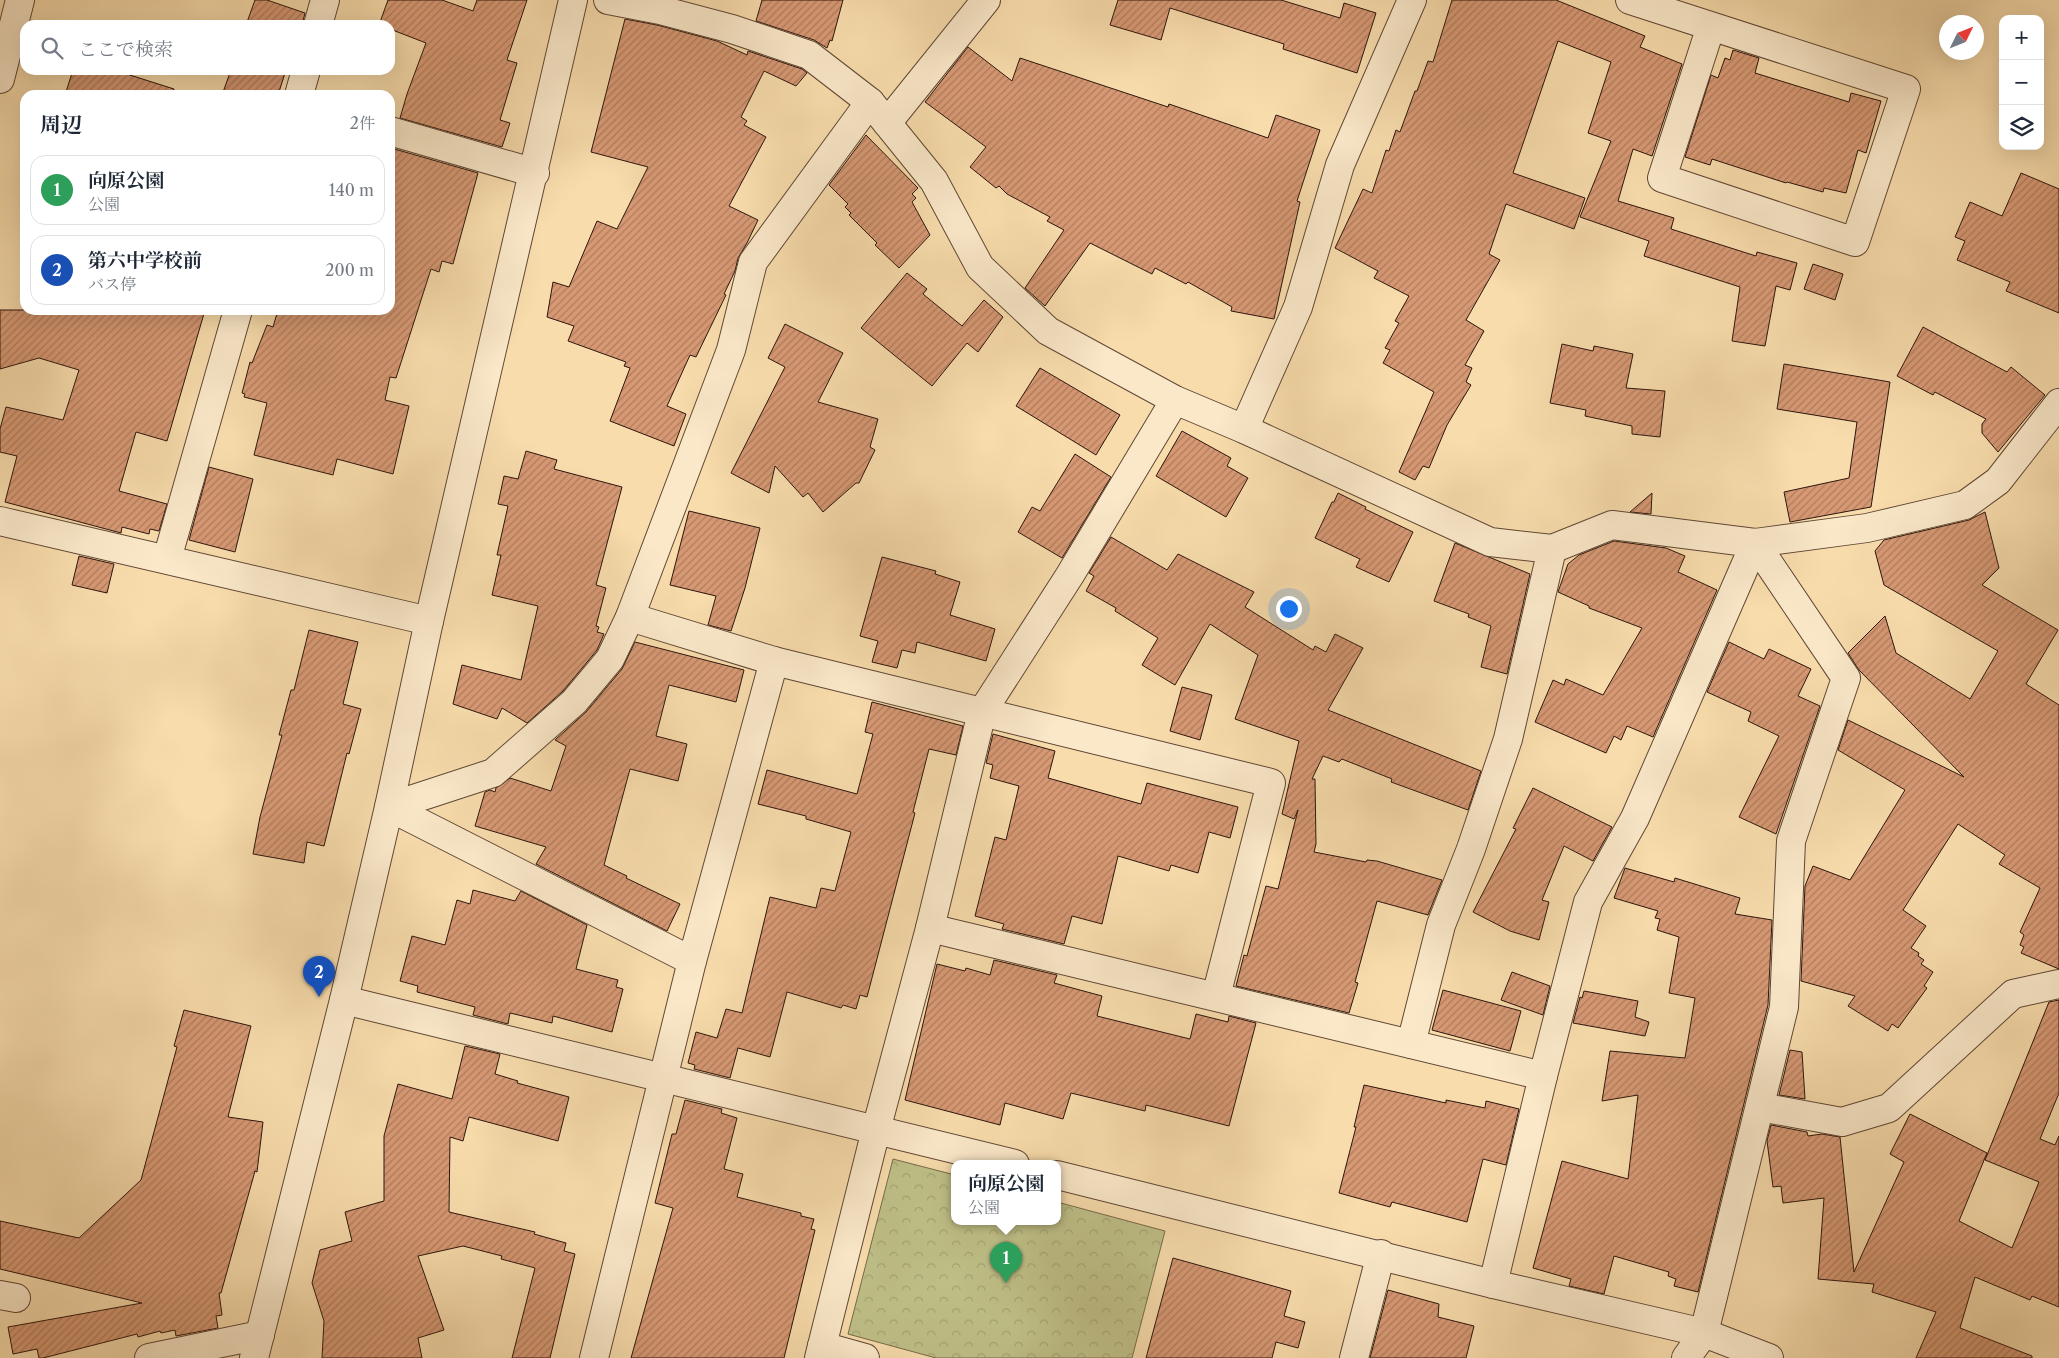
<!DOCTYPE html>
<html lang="ja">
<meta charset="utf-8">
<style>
:root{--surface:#fff;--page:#f2f2f3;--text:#1f2937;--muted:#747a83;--line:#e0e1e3;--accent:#8f2418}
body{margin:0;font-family:"Libre Caslon Text","Noto Serif JP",serif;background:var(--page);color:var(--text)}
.controls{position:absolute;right:15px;top:15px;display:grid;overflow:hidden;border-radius:10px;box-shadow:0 5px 20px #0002}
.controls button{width:45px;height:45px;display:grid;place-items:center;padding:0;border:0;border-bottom:1px solid var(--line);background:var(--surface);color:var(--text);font:25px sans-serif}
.compass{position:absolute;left:1939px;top:15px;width:45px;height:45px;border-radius:50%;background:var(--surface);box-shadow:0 5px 20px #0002;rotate:47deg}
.you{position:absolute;left:1288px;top:608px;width:18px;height:18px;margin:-12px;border:4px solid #fff;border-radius:50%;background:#1a73e8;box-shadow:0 0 0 8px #1a73e833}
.badge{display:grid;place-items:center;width:32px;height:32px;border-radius:50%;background:var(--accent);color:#fff;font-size:16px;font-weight:700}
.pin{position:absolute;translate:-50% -41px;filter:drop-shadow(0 1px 2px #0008)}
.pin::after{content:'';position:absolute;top:26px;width:18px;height:15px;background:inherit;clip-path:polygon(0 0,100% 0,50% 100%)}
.popup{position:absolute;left:951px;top:1160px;width:110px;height:65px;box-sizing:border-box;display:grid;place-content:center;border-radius:10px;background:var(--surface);filter:drop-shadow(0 1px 4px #0005);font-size:16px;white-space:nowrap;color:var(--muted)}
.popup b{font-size:19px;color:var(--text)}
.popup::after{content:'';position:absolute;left:50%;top:100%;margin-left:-10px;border:10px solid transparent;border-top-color:var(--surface)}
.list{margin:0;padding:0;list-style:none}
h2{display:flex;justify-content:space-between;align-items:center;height:65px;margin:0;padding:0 20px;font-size:21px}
h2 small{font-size:16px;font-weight:400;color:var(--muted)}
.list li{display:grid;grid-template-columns:32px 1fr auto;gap:15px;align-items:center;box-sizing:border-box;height:70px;margin:0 10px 10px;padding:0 10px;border:1px solid var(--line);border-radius:15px}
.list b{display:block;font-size:19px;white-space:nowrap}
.list p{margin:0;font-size:16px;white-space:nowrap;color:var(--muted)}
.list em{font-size:16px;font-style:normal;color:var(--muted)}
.icon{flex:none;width:28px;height:28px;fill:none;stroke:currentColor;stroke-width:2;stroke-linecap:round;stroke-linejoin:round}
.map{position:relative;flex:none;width:2059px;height:1358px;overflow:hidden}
.search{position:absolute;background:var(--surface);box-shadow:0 5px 20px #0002;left:20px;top:20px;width:375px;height:55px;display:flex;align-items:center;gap:12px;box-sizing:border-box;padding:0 18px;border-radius:15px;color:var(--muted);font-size:19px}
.panel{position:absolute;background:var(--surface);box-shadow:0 5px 20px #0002;left:20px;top:90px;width:375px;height:225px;border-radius:15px}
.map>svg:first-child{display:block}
.park{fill:url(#park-crowns);stroke:#766a4a}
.building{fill:url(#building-hatch);stroke:#2d150d}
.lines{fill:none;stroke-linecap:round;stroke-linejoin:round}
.minor-casing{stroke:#604735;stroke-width:30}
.tertiary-casing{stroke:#604735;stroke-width:30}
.minor{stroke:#fae8c9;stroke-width:28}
.tertiary{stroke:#fae8c9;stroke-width:28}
</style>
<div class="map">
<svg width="2059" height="1358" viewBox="0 0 2059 1358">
<defs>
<pattern id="park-crowns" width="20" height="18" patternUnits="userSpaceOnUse" patternTransform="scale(1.25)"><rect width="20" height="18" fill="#bfc088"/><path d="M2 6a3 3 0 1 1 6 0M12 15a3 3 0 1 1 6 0" fill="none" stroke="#a4a474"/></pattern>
<pattern id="building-hatch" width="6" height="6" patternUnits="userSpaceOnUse" patternTransform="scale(1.25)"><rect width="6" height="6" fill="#d79974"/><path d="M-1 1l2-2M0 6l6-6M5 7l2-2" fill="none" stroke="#af7c5e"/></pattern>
</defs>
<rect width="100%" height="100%" fill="#f8dcac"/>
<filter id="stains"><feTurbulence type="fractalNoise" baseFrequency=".004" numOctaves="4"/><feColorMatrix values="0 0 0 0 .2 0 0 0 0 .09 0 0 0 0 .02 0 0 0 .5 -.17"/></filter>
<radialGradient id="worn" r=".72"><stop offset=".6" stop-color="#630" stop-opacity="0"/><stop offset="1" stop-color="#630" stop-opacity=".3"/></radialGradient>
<polygon class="park" points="893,1159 955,1175 955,1222 1057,1222 1057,1202 1165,1231 1132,1358 936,1358 848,1334"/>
<g class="building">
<polygon points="255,0 267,0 305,13 302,25 246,25"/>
<polygon points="388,0 442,0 473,11 477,0 527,0 507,60 517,63 500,120 510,123 502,147 400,118 407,94 426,43 390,29 390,25 379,25"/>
<polygon points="762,0 843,0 832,41 830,40 827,48 814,40 756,21"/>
<polygon points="1118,0 1281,0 1340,18 1344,3 1376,13 1357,73 1283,49 1284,44 1170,8 1161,40 1110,25"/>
<polygon points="1452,0 1556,0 1645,36 1640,47 1682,64 1652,156 1633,149 1618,201 1674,218 1671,229 1756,256 1757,252 1797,263 1790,290 1776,286 1765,346 1732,341 1740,287 1644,256 1649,241 1580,217 1611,141 1588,133 1611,62 1558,41 1513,173 1585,198 1574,229 1506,204 1489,254 1500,260 1466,320 1484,331 1465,365 1472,368 1466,382 1471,385 1447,425 1429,468 1423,466 1415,480 1399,472 1434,392 1383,363 1390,350 1385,348 1399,323 1395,321 1409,296 1374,278 1378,271 1335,248 1363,189 1372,193 1386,150 1389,151 1396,130 1400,132 1415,91 1417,91 1428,61 1433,62"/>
<polygon points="625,19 657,25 717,41 747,55 748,51 802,69 807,73 796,86 764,71 741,117 747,121 744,125 766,137 729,206 758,220 747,243 738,258 735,271 724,294 726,295 696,357 690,355 667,406 686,414 674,446 610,421 630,368 624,366 626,362 568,341 574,326 547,317 553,282 569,287 597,221 617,229 648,167 591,152"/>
<polygon points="968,47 1012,81 1020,58 1168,107 1169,104 1268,138 1276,115 1320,130 1297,201 1300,202 1274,319 1231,311 1232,307 1188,282 1186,284 1155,268 1152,274 1090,243 1045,306 1025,288 1064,230 1047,221 1050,217 1007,194 999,186 996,188 970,167 986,147 925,102"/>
<polygon points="1733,50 1759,58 1755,73 1849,102 1851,93 1881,101 1866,153 1858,150 1846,193 1824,188 1823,192 1787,182 1786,183 1712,159 1710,165 1685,157 1711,75 1718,78 1725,58 1730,60"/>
<polygon points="73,70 114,70 174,89 173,95 65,95"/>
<polygon points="231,70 286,70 278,95 222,95"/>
<polygon points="866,135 918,188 912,194 916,198 912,202 930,235 899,268 875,245 877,243 849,215 851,213 845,207 848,204 829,185"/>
<polygon points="391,148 478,173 453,264 442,261 439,272 431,269 396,378 390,377 385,400 409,406 393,474 337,459 333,475 254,455 267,403 244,397 245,394 242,393 250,362 252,363 267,325 273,327 278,310 390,310"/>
<polygon points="2021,173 2059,189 2059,313 2006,291 2010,282 1957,260 1965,241 1955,237 1970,202 2002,216"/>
<polygon points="1813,264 1843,274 1835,300 1804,289"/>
<polygon points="907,273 927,289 923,294 962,326 984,300 1003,317 978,352 967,343 932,386 861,328"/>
<polygon points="0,310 205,310 167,441 136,432 119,491 167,504 159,531 150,529 149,534 122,527 121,533 5,502 17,456 0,452 0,429 6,407 63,420 79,370 39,358 0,369"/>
<polygon points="785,324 843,353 818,402 878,419 870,447 875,450 859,483 856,483 823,512 808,493 803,497 775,466 769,493 731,473 785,367 768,358"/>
<polygon points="1923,327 2007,372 2011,367 2045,395 1998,452 1982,433 1982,424 1986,419 1935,392 1933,395 1897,376"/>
<polygon points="1562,344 1593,351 1594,346 1633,354 1626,388 1665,391 1660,437 1632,434 1632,426 1585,416 1586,410 1550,403"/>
<polygon points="1784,364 1890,382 1871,507 1790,522 1784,492 1849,478 1857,422 1777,409"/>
<polygon points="1040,368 1120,415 1096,455 1016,406"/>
<polygon points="1182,431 1231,458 1227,466 1248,478 1226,517 1156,476"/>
<polygon points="526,451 557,460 554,469 622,487 596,585 606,588 596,626 599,627 597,632 604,634 597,650 563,691 527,723 502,708 497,719 453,704 462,665 521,680 538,606 492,595 501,555 497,555 508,506 498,504 504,476 518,479"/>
<polygon points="1075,454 1111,477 1062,558 1018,532 1032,507 1040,511"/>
<polygon points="209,467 253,479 235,552 189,540"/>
<polygon points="1338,493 1366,507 1365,509 1413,532 1389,582 1356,567 1360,559 1315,538 1332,502 1334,502"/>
<polygon points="1652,493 1651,514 1630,512"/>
<polygon points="689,511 760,528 745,588 731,631 708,625 716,596 670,585"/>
<polygon points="1985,512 1999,568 1982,585 2058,630 2026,684 2059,705 2059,969 2021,953 2024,947 2020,945 2024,935 2020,932 2040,888 1999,864 2005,855 1958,824 1903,910 1926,926 1911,948 1919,953 1918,956 1924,960 1921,964 1933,972 1924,986 1927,988 1898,1028 1892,1024 1888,1031 1848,1006 1855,996 1801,981 1805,886 1813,866 1850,880 1905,790 1838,750 1848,720 1964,777 1859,670 1848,653 1885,616 1896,653 1970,699 1998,651 1884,585 1875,551 1884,540 1969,520"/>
<polygon points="1111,537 1167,570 1178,554 1254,592 1245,607 1313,650 1315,646 1326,652 1335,634 1363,648 1328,710 1481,771 1468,810 1391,782 1392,779 1342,759 1339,762 1323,756 1312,779 1315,779 1316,844 1314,852 1366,862 1367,860 1377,861 1442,880 1428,915 1377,901 1355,982 1358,983 1349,1013 1236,986 1244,955 1247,956 1266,886 1278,889 1298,810 1294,819 1282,814 1299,741 1235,719 1258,655 1210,624 1175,685 1142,665 1158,638 1115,611 1116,608 1086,591 1094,576 1089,573"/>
<polygon points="1614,541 1666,548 1685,556 1678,572 1717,590 1653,737 1627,726 1621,740 1614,736 1606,753 1535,722 1553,680 1564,685 1566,679 1603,695 1642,628 1589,608 1589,606 1558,592 1568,564 1579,555"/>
<polygon points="1455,543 1530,574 1507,674 1481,667 1491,626 1468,617 1469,614 1434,601"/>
<polygon points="79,556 114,564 107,593 72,585"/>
<polygon points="882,557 936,571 935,574 960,582 950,615 995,629 986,661 917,642 915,653 902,650 897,668 872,662 878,641 860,636"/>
<polygon points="309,630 358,642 343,704 361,709 349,754 347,753 324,846 307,842 304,863 253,854 260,817 282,735 279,735 291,690 294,690"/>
<polygon points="635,642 744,670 736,702 669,685 656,736 687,744 678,781 630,769 604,865 627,876 626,878 680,904 667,931 536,864 546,847 475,826 485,792 490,790 495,792 496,788 510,778 551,791 566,746 555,740 586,712 622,669"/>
<polygon points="1729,642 1764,659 1769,649 1811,669 1798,696 1820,706 1776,834 1739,817 1779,736 1748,721 1751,712 1707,692"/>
<polygon points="1182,687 1212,695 1200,740 1170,731"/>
<polygon points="872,702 963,726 956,755 929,749 913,812 915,813 867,997 860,995 856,1009 843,1005 841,1008 787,992 770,1057 738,1048 730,1078 694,1069 695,1065 688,1063 696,1032 717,1038 726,1009 742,1013 770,897 816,908 821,888 835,891 851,832 806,819 806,816 758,804 767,770 857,794 873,734 865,732"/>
<polygon points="993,734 1055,751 1048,778 1141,804 1147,783 1238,807 1230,838 1209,832 1198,873 1171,865 1169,871 1118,856 1102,924 1072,916 1064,944 1002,929 1004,924 975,916 995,837 1006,840 1019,786 990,778 993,765 986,763"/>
<polygon points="1533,788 1612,827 1593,861 1564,846 1542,900 1549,902 1539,940 1510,931 1473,912 1516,829 1513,828"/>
<polygon points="1625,868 1674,882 1675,878 1740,898 1735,914 1772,920 1768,1005 1698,1292 1674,1286 1676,1279 1668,1276 1669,1272 1614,1256 1604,1294 1569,1286 1571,1279 1533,1268 1562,1161 1628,1179 1638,1095 1602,1101 1610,1051 1685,1058 1695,998 1669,993 1679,937 1657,930 1660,919 1655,918 1658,911 1614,898"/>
<polygon points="473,890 515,901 521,891 587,925 576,969 618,980 616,987 623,989 612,1032 553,1016 552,1023 510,1013 508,1024 473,1015 475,1007 417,992 418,986 400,981 412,936 445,945 457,900 470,904"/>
<polygon points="994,960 1057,975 1054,983 1102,996 1097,1016 1190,1039 1196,1014 1228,1022 1229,1016 1256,1023 1229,1126 1146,1105 1145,1111 1071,1093 1063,1119 1005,1103 1000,1125 905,1100 937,964 965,971 966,968 990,975"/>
<polygon points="1512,972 1550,986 1543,1015 1501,1000"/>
<polygon points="1443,990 1521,1011 1510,1051 1432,1030"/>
<polygon points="1584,991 1638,1001 1635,1017 1649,1022 1645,1036 1573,1023 1580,997 1582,998"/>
<polygon points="2059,1000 2059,1093 2040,1139 2055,1145 2059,1136 2059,1307 2032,1296 2030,1300 1975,1277 1960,1328 2032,1356 2032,1358 1916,1358 1936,1312 1872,1292 1874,1284 1818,1279 1824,1198 1783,1203 1781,1186 1773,1187 1767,1141 1771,1125 1807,1132 1808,1136 1822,1134 1840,1137 1854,1272 1904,1162 1890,1154 1910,1114 1987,1153 1959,1221 2012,1248 2039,1182 1985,1160 2049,1002"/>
<polygon points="184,1010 251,1026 228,1117 263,1122 257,1172 255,1171 221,1293 219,1293 222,1315 216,1316 218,1328 176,1336 175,1330 161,1333 160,1331 138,1337 137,1334 43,1358 39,1358 37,1349 13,1354 8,1327 142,1303 0,1269 0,1221 79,1238 141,1180 177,1047 174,1046"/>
<polygon points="465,1046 500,1054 495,1074 518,1081 517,1083 569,1097 558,1141 469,1117 463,1141 450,1137 449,1212 535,1232 534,1234 566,1243 564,1251 575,1254 550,1358 512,1358 535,1268 501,1259 502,1256 463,1246 418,1256 444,1330 418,1338 422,1358 322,1358 324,1321 312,1283 320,1250 352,1241 345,1212 384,1201 384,1136 398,1084 452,1099"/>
<polygon points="1790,1050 1802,1052 1805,1099 1779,1095"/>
<polygon points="1364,1085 1446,1103 1446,1100 1485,1108 1486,1101 1519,1109 1506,1165 1483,1159 1467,1222 1392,1202 1390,1207 1339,1193 1356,1127 1354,1127"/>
<polygon points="685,1100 722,1109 721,1113 737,1118 724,1169 743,1174 737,1197 801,1213 801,1216 814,1219 811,1229 815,1230 784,1358 631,1358 673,1208 655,1203 672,1134 676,1134"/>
<polygon points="1173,1258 1291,1291 1284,1316 1305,1322 1298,1348 1276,1342 1272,1358 1146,1358"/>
<polygon points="1388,1290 1439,1304 1438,1317 1474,1326 1466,1358 1370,1358"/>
</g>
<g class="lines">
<defs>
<g id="minor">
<polyline points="608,0 660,10 732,29 809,55 870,102 934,181 980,267 1048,331 1175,400 1244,429 1490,542 1552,549 1612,525 1755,543 1867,528 1965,505 1998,481 2059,403"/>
<polyline points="1630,0 1906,89 1855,242 1662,178 1711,26"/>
<polyline points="318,25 325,0"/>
<polyline points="0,79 20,0"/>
<polyline points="299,95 306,70"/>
<polyline points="887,123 986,0"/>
<polyline points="390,131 535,173"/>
<polyline points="1244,429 1298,307 1340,165 1412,0"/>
<polyline points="0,521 429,621"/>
<polyline points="167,559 238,310"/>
<polyline points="630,617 774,661 1271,783 1216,996"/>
<polyline points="930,928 1543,1076 1493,1284"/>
<polyline points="692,961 389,807 493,773 574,702 610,659 630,617 731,350 753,262 870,102"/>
<polyline points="344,1000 1015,1164"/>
<polyline points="1411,1044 1441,925 1471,849 1508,739 1552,549"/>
<polyline points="1543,1076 1588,902 1635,818 1755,543"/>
<polyline points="1760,1107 1842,1122 1889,1108 2013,994 2059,984"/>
<polyline points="1057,1175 1493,1284 1704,1333 1769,1358"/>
<polyline points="0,1295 16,1298"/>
<polyline points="822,1346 865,1358"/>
<polyline points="149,1358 260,1335"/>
<polyline points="594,1358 692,961 774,661"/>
<polyline points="819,1358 876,1130 930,928 982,712 1070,575 1175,400"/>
<polyline points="1354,1358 1381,1254"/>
<polyline points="1686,1358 1704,1333 1784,1007 1791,841 1846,678 1755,543"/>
</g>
<polyline id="tertiary" points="254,1358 344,1000 389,807 429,621 573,0"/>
</defs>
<use href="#minor" class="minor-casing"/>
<use href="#tertiary" class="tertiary-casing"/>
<use href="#minor" class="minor"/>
<use href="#tertiary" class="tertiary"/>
</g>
<rect width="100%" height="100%" filter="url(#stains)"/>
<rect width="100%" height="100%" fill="url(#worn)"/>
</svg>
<div class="controls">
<button>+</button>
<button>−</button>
<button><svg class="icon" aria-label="layers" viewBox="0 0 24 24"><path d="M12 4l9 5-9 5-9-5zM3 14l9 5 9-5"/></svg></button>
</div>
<svg class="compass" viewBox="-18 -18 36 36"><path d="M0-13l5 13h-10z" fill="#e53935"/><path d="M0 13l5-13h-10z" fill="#747a83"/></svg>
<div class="you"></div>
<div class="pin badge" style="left:1006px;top:1283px;background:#2e9e5b">1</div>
<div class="popup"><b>向原公園</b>公園</div>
<div class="pin badge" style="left:319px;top:997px;background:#1a4fb4">2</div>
<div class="search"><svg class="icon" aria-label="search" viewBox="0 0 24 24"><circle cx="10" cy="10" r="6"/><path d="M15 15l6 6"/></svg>ここで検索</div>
<section class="panel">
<h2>周辺<small>2件</small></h2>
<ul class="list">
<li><span class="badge" style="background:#2e9e5b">1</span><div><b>向原公園</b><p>公園</p></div><em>140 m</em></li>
<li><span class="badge" style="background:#1a4fb4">2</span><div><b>第六中学校前</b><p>バス停</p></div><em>200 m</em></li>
</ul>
</section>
</div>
